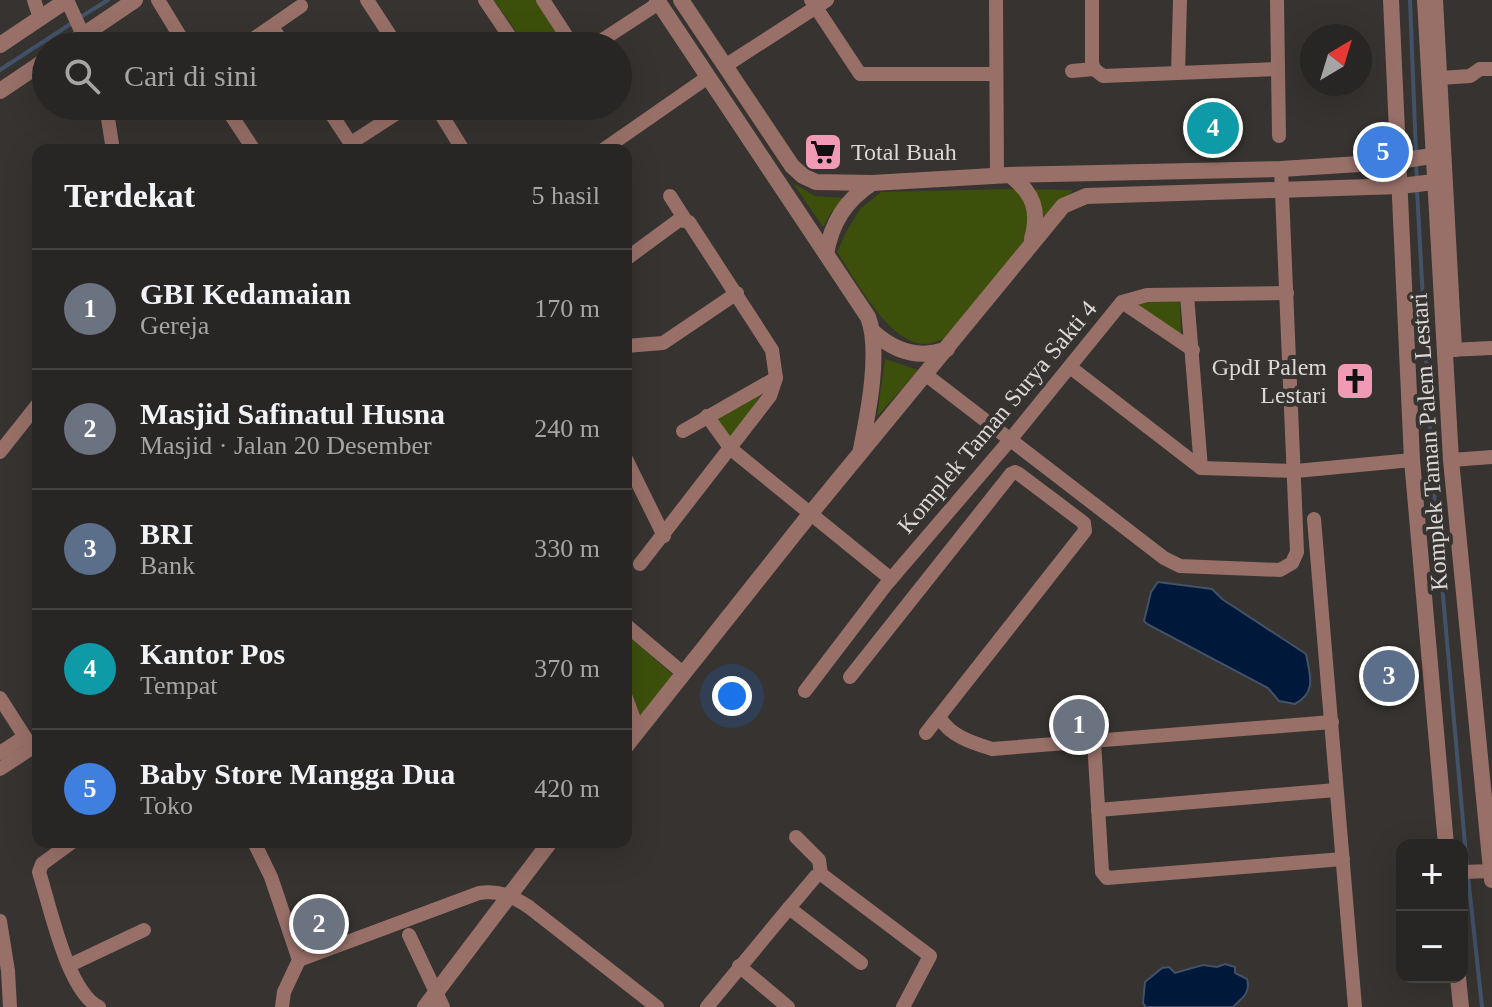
<!DOCTYPE html>
<html lang="id">
<meta charset="utf-8">
<style>
:root{--surface:#282624;--page:#302e2c;--text:#f1f3f6;--muted:#a5a5a6;--line:#444341;--accent:#f09ab6}
body{margin:0;font-family:Georgia,serif;background:var(--page);color:var(--text)}
.controls{position:absolute;right:24px;bottom:24px;display:grid;overflow:hidden;border-radius:16px;box-shadow:0 8px 32px #0002}
.controls button{width:72px;height:72px;display:grid;place-items:center;padding:0;border:0;border-bottom:2px solid var(--line);background:var(--surface);color:var(--text);font:40px sans-serif}
.compass{position:absolute;left:1300px;top:24px;width:72px;height:72px;border-radius:50%;background:var(--surface);box-shadow:0 8px 32px #0002;rotate:38deg}
.you{position:absolute;left:732px;top:696px;width:28px;height:28px;margin:-20px;border:6px solid #fff;border-radius:50%;background:#1a73e8;box-shadow:0 0 0 12px #1a73e833}
.badge{display:grid;place-items:center;width:52px;height:52px;border-radius:50%;background:var(--accent);color:#fff;font-size:26px;font-weight:700}
.pin{position:absolute;translate:-50% -50%;border:4px solid #fff;box-shadow:0 2px 8px #0006}
.list{margin:0;padding:0;list-style:none}
h2{display:flex;justify-content:space-between;align-items:center;height:104px;margin:0;padding:0 32px;font-size:34px}
h2 small{font-size:26px;font-weight:400;color:var(--muted)}
.list li{display:grid;grid-template-columns:52px 1fr auto;gap:24px;align-items:center;box-sizing:border-box;height:120px;padding:0 32px;border-top:2px solid var(--line)}
.list b{display:block;font-size:30px;white-space:nowrap}
.list p{margin:0;font-size:26px;white-space:nowrap;color:var(--muted)}
.list em{font-size:26px;font-style:normal;color:var(--muted)}
.icon{flex:none;width:44px;height:44px;fill:none;stroke:currentColor;stroke-width:2;stroke-linecap:round;stroke-linejoin:round}
.map{position:relative;flex:none;width:1492px;height:1007px;overflow:hidden}
.search{position:absolute;background:var(--surface);box-shadow:0 8px 32px #0002;left:32px;top:32px;width:600px;height:88px;display:flex;align-items:center;gap:20px;box-sizing:border-box;padding:0 28px;border-radius:44px;color:var(--muted);font-size:30px}
.panel{position:absolute;background:var(--surface);box-shadow:0 8px 32px #0002;left:32px;top:144px;width:600px;height:704px;border-radius:16px}
.map>svg:first-child{display:block}
.green{fill:#3c500b}
.water{fill:#001839;stroke:#425269;stroke-width:2}
.lines{fill:none;stroke-linecap:round;stroke-linejoin:round}
.stream{stroke:#425269;stroke-width:4}
.minor{stroke:#987068;stroke-width:14}
.tertiary{stroke:#987068;stroke-width:16}
.labels{text-anchor:middle;dominant-baseline:central;stroke-width:8;stroke-linejoin:round;paint-order:stroke}
.poi-label{font-size:24px;fill:#dbd9d8;stroke:#363330;text-anchor:start}
.street-label{font-size:24px;fill:#dbd9d8;stroke:#363330}
</style>
<div class="map">
<svg width="1492" height="1007" viewBox="0 0 1492 1007">
<rect width="100%" height="100%" fill="#363330"/>
<g class="green">
<polygon points="494,0 537,0 567,46 526,46"/>
<polygon points="793,183 815,196 845,198 830,214 823,227"/>
<path d="M1012,189l61,1 -129,149c-5,1 -13,5 -18,5 -37,1 -70,-65 -89,-92l9,-20 14,-23 21,-17z"/>
<polygon points="1142,301 1180,301 1181,339 1132,304"/>
<polygon points="885,359 918,370 877,417"/>
<polygon points="764,390 728,445 712,419"/>
<polygon points="626,632 675,677 638,726 626,694"/>
</g>
<g class="water">
<path d="M1158,582l54,7 10,10 84,55c4,21 11,38 -11,50l-16,-3 -11,-13 -121,-64 -3,-3 7,-29z"/>
<path d="M1225,964l10,3v6l12,6c4,14 -5,19 -14,28h-87l-3,-4 2,-21 17,-14 7,-1 6,6 28,-8 14,2z"/>
</g>
<g class="lines">
<g class="stream">
<polyline points="1410,0 1416,153"/>
<polyline points="79,18 108,0"/>
<polyline points="0,70 72,23"/>
<polyline points="1416,162 1417,181"/>
<polyline points="1417,190 1433,483 1467,867"/>
<polyline points="1468,876 1482,1007"/>
</g>
<g class="minor">
<polyline points="34,0 40,18"/>
<polyline points="67,0 88,46"/>
<polyline points="158,0 186,46"/>
<polyline points="367,0 397,46"/>
<polyline points="485,0 516,46"/>
<polyline points="543,0 573,46"/>
<polyline points="811,0 860,74 996,74"/>
<polyline points="996,0 997,176"/>
<polyline points="1092,0 1092,63 1094,69"/>
<polyline points="1277,0 1279,136"/>
<polyline points="1436,0 1455,350"/>
<polyline points="272,27 285,46"/>
<polyline points="243,46 301,6"/>
<polyline points="593,46 659,3"/>
<polyline points="725,66 827,0"/>
<polyline points="1094,69 1103,76 1278,69"/>
<polyline points="1072,71 1094,69"/>
<polyline points="1178,73 1180,0"/>
<polyline points="1440,78 1470,76 1480,69 1492,69"/>
<polyline points="106,106 113,150"/>
<polyline points="225,106 254,150"/>
<polyline points="326,106 355,150"/>
<polyline points="436,106 463,150"/>
<polyline points="351,143 408,106"/>
<polyline points="603,150 708,77"/>
<polyline points="670,196 686,221"/>
<polyline points="626,259 679,220 689,222 772,350 776,378 770,396 640,564"/>
<polyline points="1187,295 1201,468"/>
<polyline points="1122,302 1193,350"/>
<polyline points="626,346 663,343 737,293"/>
<polyline points="1448,350 1492,348"/>
<polyline points="1070,367 1201,468 1296,471 1412,460"/>
<polyline points="925,374 1164,558 1180,566 1280,570 1292,563 1297,552 1281,169"/>
<polyline points="707,416 731,449 891,579"/>
<polyline points="683,431 776,378"/>
<polyline points="0,452 38,404"/>
<polyline points="626,459 664,536"/>
<polyline points="1451,460 1492,457"/>
<polyline points="1314,519 1355,1007"/>
<polyline points="626,625 683,673"/>
<polyline points="850,677 1011,474 1015,472 1019,474 1084,523 1085,531 926,733"/>
<polyline points="805,691 885,586 1010,440 1122,302 1147,295 1287,293"/>
<polyline points="0,698 32,748 0,769"/>
<polyline points="626,698 638,730"/>
<path d="M940,718c10,18 33,25 52,31l340,-27"/>
<polyline points="1094,741 1102,872 1107,878 1343,859"/>
<polyline points="0,753 24,737"/>
<polyline points="1098,810 1336,790"/>
<polyline points="796,837 819,860 821,874"/>
<path d="M72,842l-30,22 -3,8c11,34 28,119 60,135"/>
<polyline points="254,842 271,877 299,960 284,992 282,1007"/>
<polyline points="1462,872 1492,871"/>
<polyline points="821,874 930,956 903,1007"/>
<polyline points="789,908 816,876 821,874"/>
<polyline points="0,921 8,971 10,1007"/>
<polyline points="409,935 443,1007"/>
<path d="M299,960l180,-67c20,-3 33,3 50,14l128,100"/>
<polyline points="70,965 144,930"/>
<polyline points="739,966 788,1007"/>
<polyline points="707,1007 789,908 861,963"/>
</g>
<g class="tertiary">
<path d="M657,0l211,317c13,33 0,97 -7,132"/>
<polyline points="681,0 792,166 803,176 816,182 872,183 1010,175 1281,169 1391,162 1432,156"/>
<polyline points="1391,0 1412,460 1446,845"/>
<polyline points="1425,0 1451,460 1492,880"/>
<polyline points="0,45 67,0"/>
<polyline points="67,46 135,0"/>
<polyline points="0,91 46,60"/>
<path d="M1010,175c23,18 30,35 22,64"/>
<path d="M826,254c6,-32 19,-53 46,-71"/>
<path d="M872,331c22,20 47,29 75,18"/>
<polyline points="626,746 811,513 1063,206 1086,196 1400,186 1434,182"/>
<polyline points="1458,977 1461,1007"/>
<polyline points="425,1007 550,842"/>
</g>
</g>
<defs>
<symbol id="supermarket-square" viewBox="-11 -11 22 22"><rect x="-9" y="-9" width="18" height="18" rx="4" fill="#f09ab6" stroke="#363330"/><path d="M-6-5.5h2.5l.6 2H6L4.5 2H-2.5L-4.4-4H-6ZM-1.5 3.2a1.3 1.3 0 1 0 .1 0ZM3 3.2a1.3 1.3 0 1 0 .1 0Z" fill="#111"/></symbol>
<symbol id="church-square" viewBox="-11 -11 22 22"><rect x="-9" y="-9" width="18" height="18" rx="4" fill="#f09ab6" stroke="#363330"/><path d="M-1.2-6h2.4v3.5h3.3v2.4h-3.3V6h-2.4V-.1h-3.3v-2.4h3.3Z" fill="#111"/></symbol>
</defs>
<g fill-rule="evenodd">
<use href="#supermarket-square" x="801" y="130" width="44" height="44"/>
<use href="#church-square" x="1333" y="359" width="44" height="44"/>
</g>
<g class="labels">
<g class="poi-label">
<text x="851" y="152">Total Buah</text>
<text x="1327" y="367" text-anchor="end">GpdI Palem<tspan x="1327" dy="28">Lestari</tspan></text>
</g>
<g class="street-label">
<text transform="translate(997 417) rotate(-50)">Komplek Taman Surya Sakti 4</text>
<text transform="translate(1429 442) rotate(-94)">Komplek Taman Palem Lestari</text>
</g>
</g>
</svg>
<div class="controls">
<button>+</button>
<button>−</button>
</div>
<svg class="compass" viewBox="-18 -18 36 36"><path d="M0-13l5 13h-10z" fill="#e53935"/><path d="M0 13l5-13h-10z" fill="#a5a5a6"/></svg>
<div class="you"></div>
<div class="pin badge" style="left:1079px;top:725px;background:#6b7280">1</div>
<div class="pin badge" style="left:319px;top:924px;background:#6b7280">2</div>
<div class="pin badge" style="left:1389px;top:676px;background:#5c6f8a">3</div>
<div class="pin badge" style="left:1213px;top:128px;background:#0f9aa8">4</div>
<div class="pin badge" style="left:1383px;top:152px;background:#3f7fe0">5</div>
<div class="search"><svg class="icon" aria-label="search" viewBox="0 0 24 24"><circle cx="10" cy="10" r="6"/><path d="M15 15l6 6"/></svg>Cari di sini</div>
<section class="panel">
<h2>Terdekat<small>5 hasil</small></h2>
<ul class="list">
<li><span class="badge" style="background:#6b7280">1</span><div><b>GBI Kedamaian</b><p>Gereja</p></div><em>170 m</em></li>
<li><span class="badge" style="background:#6b7280">2</span><div><b>Masjid Safinatul Husna</b><p>Masjid · Jalan 20 Desember</p></div><em>240 m</em></li>
<li><span class="badge" style="background:#5c6f8a">3</span><div><b>BRI</b><p>Bank</p></div><em>330 m</em></li>
<li><span class="badge" style="background:#0f9aa8">4</span><div><b>Kantor Pos</b><p>Tempat</p></div><em>370 m</em></li>
<li><span class="badge" style="background:#3f7fe0">5</span><div><b>Baby Store Mangga Dua</b><p>Toko</p></div><em>420 m</em></li>
</ul>
</section>
</div>
